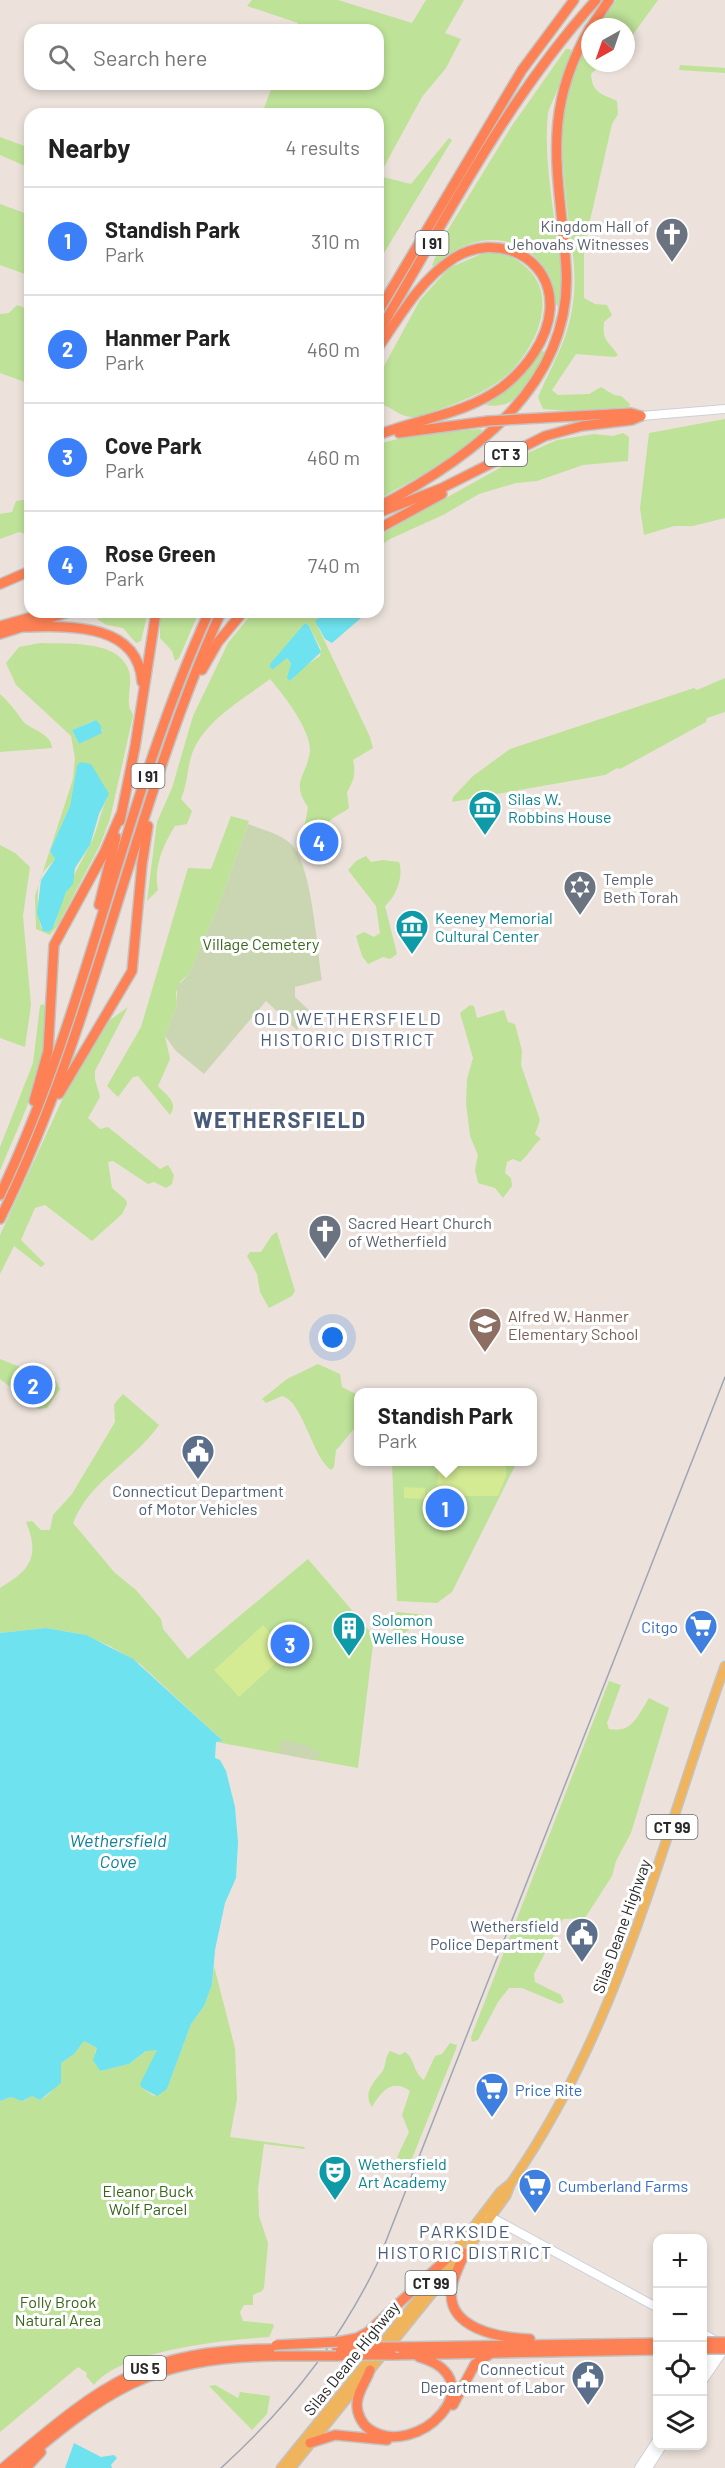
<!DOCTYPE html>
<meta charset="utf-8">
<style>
:root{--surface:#fff;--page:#f2f2f2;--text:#222;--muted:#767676;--line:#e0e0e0;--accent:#3b7ff9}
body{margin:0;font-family:Barlow,sans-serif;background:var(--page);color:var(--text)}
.controls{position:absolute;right:18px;bottom:18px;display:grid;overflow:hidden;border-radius:12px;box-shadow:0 3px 9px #0003}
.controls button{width:54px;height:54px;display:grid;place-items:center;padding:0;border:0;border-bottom:2px solid var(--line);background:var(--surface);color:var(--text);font:30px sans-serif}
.compass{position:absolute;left:581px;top:18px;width:54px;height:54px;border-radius:50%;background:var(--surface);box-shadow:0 3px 9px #0003;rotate:220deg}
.you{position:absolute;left:333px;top:1338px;width:21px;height:21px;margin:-15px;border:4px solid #fff;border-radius:50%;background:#1a73e8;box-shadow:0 0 0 9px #1a73e833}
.badge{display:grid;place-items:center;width:39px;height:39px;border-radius:50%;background:var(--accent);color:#fff;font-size:20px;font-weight:700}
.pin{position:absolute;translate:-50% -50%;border:3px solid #fff;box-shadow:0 2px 6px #0006}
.popup{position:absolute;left:354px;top:1388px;width:183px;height:78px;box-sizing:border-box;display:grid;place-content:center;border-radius:12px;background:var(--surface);filter:drop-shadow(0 2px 4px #0005);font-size:20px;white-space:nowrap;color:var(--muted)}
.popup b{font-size:22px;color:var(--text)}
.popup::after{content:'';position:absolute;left:50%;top:100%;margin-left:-12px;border:12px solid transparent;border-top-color:var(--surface)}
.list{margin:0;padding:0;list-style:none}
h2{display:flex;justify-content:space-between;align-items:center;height:78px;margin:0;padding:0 24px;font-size:26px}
h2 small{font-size:20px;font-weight:400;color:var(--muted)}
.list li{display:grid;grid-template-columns:39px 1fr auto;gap:18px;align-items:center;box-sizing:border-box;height:108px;padding:0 24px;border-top:2px solid var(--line)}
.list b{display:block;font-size:22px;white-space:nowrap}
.list p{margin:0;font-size:20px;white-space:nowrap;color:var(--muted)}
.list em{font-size:20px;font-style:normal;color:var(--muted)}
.icon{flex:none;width:33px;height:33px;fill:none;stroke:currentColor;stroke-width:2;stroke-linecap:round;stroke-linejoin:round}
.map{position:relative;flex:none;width:725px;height:2468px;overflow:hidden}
.search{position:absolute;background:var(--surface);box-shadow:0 3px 9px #0003;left:24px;top:24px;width:360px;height:66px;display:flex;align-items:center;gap:15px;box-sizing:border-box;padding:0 21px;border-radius:18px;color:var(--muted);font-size:22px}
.panel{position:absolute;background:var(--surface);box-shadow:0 3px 9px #0003;left:24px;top:108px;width:360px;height:510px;border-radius:18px}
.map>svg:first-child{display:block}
.green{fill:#bee298;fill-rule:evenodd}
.cemetery{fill:#cad5b2}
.pitch{fill:#d4ea93}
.water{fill:#6ee2ee}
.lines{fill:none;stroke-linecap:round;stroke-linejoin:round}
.secondary-casing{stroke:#cad0db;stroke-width:10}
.primary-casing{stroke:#c3c3c3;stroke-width:11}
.motorway-casing{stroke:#c3c3c3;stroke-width:12}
.secondary{stroke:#fff;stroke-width:8}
.primary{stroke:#f0b45c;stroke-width:8}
.motorway{stroke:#fd8155;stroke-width:9}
.rail{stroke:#9ea5b4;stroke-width:1.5}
.motorway-bridge-casing{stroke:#c3c3c3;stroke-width:12;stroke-linecap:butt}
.motorway-bridge{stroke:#fd8155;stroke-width:9}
.labels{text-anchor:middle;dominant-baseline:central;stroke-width:6;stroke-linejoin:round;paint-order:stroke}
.shield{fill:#fff;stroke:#696969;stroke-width:1.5}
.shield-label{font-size:15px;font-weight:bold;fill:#292929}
.worship-label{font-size:16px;fill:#5b616d;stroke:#fff;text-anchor:start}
.culture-label{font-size:16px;fill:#0d838f;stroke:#fff;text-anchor:start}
.park-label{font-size:16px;fill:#37661a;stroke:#fff}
.education-label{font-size:16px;fill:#785e54;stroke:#fff;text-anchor:start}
.service-label{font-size:16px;fill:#4e5e75;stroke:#fff;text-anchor:end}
.shop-label{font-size:16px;fill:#366cbe;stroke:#fff;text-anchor:start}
.street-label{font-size:16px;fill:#292929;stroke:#fff}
.neighbourhood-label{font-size:18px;letter-spacing:1.5px;fill:#4a5b7a;stroke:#fff}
.water-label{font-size:18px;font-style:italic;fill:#0e8199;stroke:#fff}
.district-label{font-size:22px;font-weight:bold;letter-spacing:1.5px;fill:#4a5b7a;stroke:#fff}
</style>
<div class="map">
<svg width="725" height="2468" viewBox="0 0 725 2468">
<rect width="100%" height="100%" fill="#ece2db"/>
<g class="green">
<polygon points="252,0 338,0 412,23 426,0 464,0 445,33 461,39 446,68 422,97 379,176 411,184 449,138 452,140 378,263 378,114 262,114 273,84 378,84 378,30 296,30 298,23 247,6"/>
<polygon points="616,0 658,0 626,44 626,27 596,27"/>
<path d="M590,38v25h13l-12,11c1,19 11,20 26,27l1,13 -6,10 -28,123v51l11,6 12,1 5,10 -8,7c-2,20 5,19 14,33l-3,2 -39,-3 -24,36 6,5 31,-1 12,-7 13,8 7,1 9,8 -1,3 -61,4 -25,-2 -5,-12c17,-39 32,-59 36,-103 2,-22 -2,-47 -5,-69 -8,-73 -15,-119 21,-187z"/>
<path d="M566,49h4l3,4 -25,59c-4,40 3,81 8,121 3,23 10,52 2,74 -6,-7 -3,-21 -8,-30 -25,-48 -81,-47 -115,-10l-3,-2 14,-32 65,-106z"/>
<polygon points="680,65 725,68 725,73 679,70"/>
<polygon points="0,137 30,148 30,168 0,155"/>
<polygon points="0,204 30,215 30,276 0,265"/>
<path d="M486,252c16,-1 29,5 41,16 31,29 10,75 -14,101 -18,19 -43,29 -67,38 -10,3 -24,11 -35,10 -13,-1 -21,-12 -33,-13v-27l42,-77 29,-32z"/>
<polygon points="17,305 30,310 30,384 0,373 0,314 9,313"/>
<path d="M542,351l3,1c-2,9 -25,42 -32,48 -6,5 -19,7 -27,5l36,-28z"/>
<polygon points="725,419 725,518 693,526 674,526 644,535 640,508 649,433"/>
<path d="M481,429l1,2c-28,32 -69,47 -104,69v-56l39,-10z"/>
<polygon points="623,433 629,437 628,461 583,465 537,481 516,483 479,494 443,515 390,539 378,547 378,536 521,456 557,440 594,434 613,436"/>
<polygon points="23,500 30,501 30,535 19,532 0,539 0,514 12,512 16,501"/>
<polygon points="104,612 148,612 141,641 136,643 123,628 107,625 98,620 97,614"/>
<polygon points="164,612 199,612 179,658 175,661 172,651 160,638 160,620"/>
<path d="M253,612h64l1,15 52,110 3,11 -20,12c3,14 1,20 -6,32l2,16c-8,7 -21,9 -23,21l4,3h6v4l-16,18h-7l-9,-25 4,-22c-18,-25 -1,-31 2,-56 1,-21 -27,-57 -40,-72 -26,20 -62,39 -76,70 -7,15 -6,34 -13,50l11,12 -5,13 -12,2c-12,19 -22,42 -17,64l-11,11 10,-79 15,-34 21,-72 35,-73zM305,623l4,3 12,23 -1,7 -21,14 -8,11 -3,-5 3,-13 -4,-5v-13z"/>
<path d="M40,643c25,1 79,-4 89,28 3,12 -1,22 0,33 0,7 3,5 4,12l-23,103 -10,26 -42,80 -8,10 -14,-6 -1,-33 38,-117 2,-21 -4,-22 -55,-51 -10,-22 13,-16zM95,720l8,11 -24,13 -7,-14zM80,762l11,3 17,31c-8,16 -10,34 -18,49 -12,23 -24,43 -32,68 -2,8 -3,16 -11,19l-6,-4c-3,-14 -6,-40 1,-54 3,-5 9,-10 13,-15l-5,-8 20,-45 7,-39z"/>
<polygon points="725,678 725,712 707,718 706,722 620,769 617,768 605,775 452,802 453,797 473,776 510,749 694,688 697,690"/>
<path d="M0,694c9,8 16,17 22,26 7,10 29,12 30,28l-52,4z"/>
<path d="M231,816l18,5 -29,81 -31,72 -8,7 -5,11 1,13 -12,31 5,23 -12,27c8,9 21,16 12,29l-32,-39 -5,1 -15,20 -11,-11 34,-59 47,-159 23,1z"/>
<polygon points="0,845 15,853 30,867 23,916 31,1005 25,1047 0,1038"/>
<path d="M366,856l5,6 12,-2 16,2c5,14 -3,35 -14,44l12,48 -7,5 -7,-2 -15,7 -6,-8 -6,-20 8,-4 10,5 6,-4 -4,-27 -28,-36 8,-9z"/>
<path d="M42,1004l4,2c5,58 -25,113 -46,165v-24l33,-84 7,-57z"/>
<path d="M470,1005l4,1 3,12 27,-8 4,12 7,2 7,27 -1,14 19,55 -5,14 6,5c-9,7 -12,16 -21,23l-7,-3 -6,3 -2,11 6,5 1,8 -9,12 -8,-10 -17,-5 -3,-13 3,-15 -8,-19 -4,-33 1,-24 6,-21 -13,-45z"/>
<polygon points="128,1007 95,1071 95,1079 100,1097 88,1118 100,1129 108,1127 160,1169 168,1165 174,1175 172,1184 166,1188 154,1182 148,1184 113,1161 108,1162 112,1188 126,1200 127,1204 122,1214 92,1241 45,1205 35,1208 21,1240 45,1264 41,1267 14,1246 0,1274 0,1235 69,1085 110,1020"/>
<polygon points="277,1232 295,1291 292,1296 269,1308 260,1292 257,1274 247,1256 250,1252 261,1252 272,1235"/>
<polygon points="0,1359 56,1381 60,1389 47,1408 38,1409 0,1379"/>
<path d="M318,1364l22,10 2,13 14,7 1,4 1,28c-10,7 -13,16 -22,24l-2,17 -3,3c-19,-13 -28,-69 -49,-74l-16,7 -4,-4 25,-20z"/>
<path d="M123,1394l36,31c-25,36 -69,55 -86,98l42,50 21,17 25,29 2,10 25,30 120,-100 66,77 -16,132 -142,-26 7,-1 -83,-77 -30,-18 -29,-12 -35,-6 -46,5v-45c31,-18 40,-32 26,-66l6,-1 9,9h9l3,-15 19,-21 43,-72 -1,-18z"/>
<polygon points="392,1462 517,1462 452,1592 437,1603 397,1601"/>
<polygon points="397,1612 426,1615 390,1645 395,1615"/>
<path d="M609,1681l12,4 -14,38 2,6c23,5 29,-14 40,-31l20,10 -38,125 -15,28 -4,15 -27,42 -22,1 -29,55 1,8 26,13 3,7 -4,2 -38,-16h-13l-11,14 -20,38 -6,2 -1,-5z"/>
<path d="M214,1966l21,82 2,51 -7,38 75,10 -1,2 -40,-5 -6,45 1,27 9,27 -4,45 -2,3 -9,4v10h-9l-4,7 3,9 30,3 1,2 -5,11c-43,3 -148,13 -175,48l-8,-9 1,-3 -9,-6 -78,65v-331l11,-4 12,4 9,-5 8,4c17,-9 18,-20 21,-37l13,-9 10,-13 13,7 -2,4 5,19 29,-7 19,-14h9l-15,38 12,8 13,-7 24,-65 13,-18 8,-21z"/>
<path d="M450,2043l7,2 -1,4 -47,117 -12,-9 12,-25 -7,-17 8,-24c-19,-14 -30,3 -38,16 -9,-14 1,-24 9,-34 6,-6 3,-16 9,-22l10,4 5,-3c10,6 8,21 19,28l11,-24 7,-2z"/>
<polygon points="215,2385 238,2398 240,2392 270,2396 267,2414 252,2430 209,2386"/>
</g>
<g class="cemetery">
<path d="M248,824c13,5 33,10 43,20 21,20 26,105 31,136l-27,7v10l16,15 -14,18 -31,-29 -62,73 -28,-23 -11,-15 12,-31v-18l12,-13 31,-72z"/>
<polygon points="282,1740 303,1744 322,1754 312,1760 278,1753"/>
</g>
<g class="pitch">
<polygon points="439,1462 506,1462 506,1476 498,1496 443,1496 437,1490"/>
<polygon points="404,1487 425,1488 425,1499 404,1498"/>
<polygon points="263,1625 288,1652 239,1697 214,1670"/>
</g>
<g class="water">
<polygon points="325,612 368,612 332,643 325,639 315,621"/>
<polygon points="305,623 309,626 321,652 290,681 287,678 291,663 287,658 273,669 270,668 270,664"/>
<polygon points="96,720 101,726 102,733 79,744 72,730"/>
<polygon points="80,762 91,764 109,794 99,814 90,845 75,868 73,884 66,892 53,928 49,932 43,931 37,913 41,880 55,859 50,851 70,806 77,766"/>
<polygon points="46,1628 86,1635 133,1659 223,1741 216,1742 215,1758 220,1760 226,1771 235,1807 238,1842 236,1878 225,1903 215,1950 212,1985 204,2006 191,2024 167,2089 157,2096 142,2088 140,2084 157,2050 146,2051 129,2064 100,2071 93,2060 97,2048 84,2041 74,2054 61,2063 61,2083 40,2100 32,2096 22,2101 11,2097 0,2101 0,1633"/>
<polygon points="74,2443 101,2457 114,2455 117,2458 111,2465 112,2468 65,2468"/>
</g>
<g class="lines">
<defs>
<g id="secondary">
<polyline points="641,416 725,409"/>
<polyline points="487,2215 658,2308"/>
<polyline points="702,2333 718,2342"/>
<polyline points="702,2368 717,2346"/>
<polyline points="702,2382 725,2348"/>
<polyline points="639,2468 658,2439"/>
<polyline points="648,2468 662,2446"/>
</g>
<g id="primary">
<path d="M281,2468l142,-175 77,-101 11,-9c109,-156 150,-341 214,-517"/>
<polyline points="291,2468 464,2254 506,2196 511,2183"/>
</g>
<g id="motorway">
<polyline points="591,27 609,0"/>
<polyline points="378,312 522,70 574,0"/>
<path d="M378,333c68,-114 129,-235 218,-333"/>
<path d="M378,348c22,-32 42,-68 76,-90 42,-26 99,-2 96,51 -2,31 -25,61 -49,79 -36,26 -83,31 -123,47"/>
<polyline points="522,419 631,413 641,416"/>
<polyline points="399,433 488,421"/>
<path d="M378,507c93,-49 196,-122 188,-240 -6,-92 -27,-152 24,-239"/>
<polyline points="378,513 442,488 545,436 582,426 632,420 641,416"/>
<polyline points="378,529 442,494"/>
<polyline points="0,584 30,571"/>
<polyline points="0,626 49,612"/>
<path d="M23,627c44,-1 115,-5 119,55"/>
<polyline points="0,634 69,612"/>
<polyline points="202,670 218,642 243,612"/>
<polyline points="120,821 135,747 156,612"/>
<polyline points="99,905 116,837"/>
<polyline points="59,1094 132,971 142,864 148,826"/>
<polyline points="34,1101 48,1051 54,945 105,851 120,816"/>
<path d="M0,1195c89,-187 123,-395 209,-583"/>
<path d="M0,1219c96,-193 132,-410 221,-607"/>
<path d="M465,2253c-5,11 -11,22 -13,34 -8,42 49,51 78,52"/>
<polyline points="337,2342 357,2338 368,2332 454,2252"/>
<polyline points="399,2347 658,2343"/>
<polyline points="337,2348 369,2347"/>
<polyline points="392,2355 658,2350"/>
<polyline points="336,2356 363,2355"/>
<path d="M370,2370c-4,12 -13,22 -13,35 0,9 5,19 12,24 47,33 129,-49 50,-72"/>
<polyline points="453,2405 475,2364 490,2354"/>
<polyline points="310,2443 335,2435 387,2440"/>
<path d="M3,2468c98,-82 139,-119 272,-119"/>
<path d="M14,2468c92,-77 135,-110 260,-112"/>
<polyline points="26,2468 41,2452"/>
</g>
</defs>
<use href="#secondary" class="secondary-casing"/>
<use href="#primary" class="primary-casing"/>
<use href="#motorway" class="motorway-casing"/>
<use href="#secondary" class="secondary"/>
<use href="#primary" class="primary"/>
<use href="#motorway" class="motorway"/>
<path class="rail" d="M221,2468c65,-59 118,-125 156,-204l348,-887"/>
<defs>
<g id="motorway-bridge">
<polyline points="488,421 522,419"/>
<polyline points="702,2342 725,2342"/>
<polyline points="276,2345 337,2342"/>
<polyline points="369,2347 399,2347"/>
<polyline points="702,2349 725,2349"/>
<polyline points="363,2355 392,2355"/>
<polyline points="274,2356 336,2356"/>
</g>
</defs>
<use href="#motorway-bridge" class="motorway-bridge-casing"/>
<use href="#motorway-bridge" class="motorway-bridge"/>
</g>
<defs>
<symbol id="church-pin" viewBox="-11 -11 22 30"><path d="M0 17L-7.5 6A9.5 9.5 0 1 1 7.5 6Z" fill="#6b7280" stroke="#fff"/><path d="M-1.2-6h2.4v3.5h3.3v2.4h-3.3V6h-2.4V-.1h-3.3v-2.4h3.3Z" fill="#fff"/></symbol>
<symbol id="museum-pin" viewBox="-11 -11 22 30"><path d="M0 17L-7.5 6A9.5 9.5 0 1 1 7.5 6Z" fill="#0f9aa8" stroke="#fff"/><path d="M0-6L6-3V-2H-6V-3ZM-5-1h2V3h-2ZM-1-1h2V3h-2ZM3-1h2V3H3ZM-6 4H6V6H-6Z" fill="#fff"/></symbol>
<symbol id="synagogue-pin" viewBox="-11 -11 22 30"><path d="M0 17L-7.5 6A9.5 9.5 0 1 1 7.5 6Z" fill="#6b7280" stroke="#fff"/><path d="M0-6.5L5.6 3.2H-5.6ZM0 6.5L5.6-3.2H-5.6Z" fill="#fff"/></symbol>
<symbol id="school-pin" viewBox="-11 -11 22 30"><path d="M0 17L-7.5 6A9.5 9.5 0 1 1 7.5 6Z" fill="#8d6e63" stroke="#fff"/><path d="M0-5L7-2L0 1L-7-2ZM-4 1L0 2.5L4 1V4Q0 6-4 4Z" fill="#fff"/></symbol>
<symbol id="civic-pin" viewBox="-11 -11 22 30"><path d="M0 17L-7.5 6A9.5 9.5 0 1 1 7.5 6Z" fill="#5c6f8a" stroke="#fff"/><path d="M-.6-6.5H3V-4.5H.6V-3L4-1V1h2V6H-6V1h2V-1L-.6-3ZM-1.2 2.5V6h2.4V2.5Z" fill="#fff"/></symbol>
<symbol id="supermarket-pin" viewBox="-11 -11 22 30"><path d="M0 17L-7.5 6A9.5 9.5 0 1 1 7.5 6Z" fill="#3f7fe0" stroke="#fff"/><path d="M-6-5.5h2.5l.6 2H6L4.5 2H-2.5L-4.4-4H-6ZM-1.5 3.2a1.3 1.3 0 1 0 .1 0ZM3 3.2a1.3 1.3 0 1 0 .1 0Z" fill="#fff"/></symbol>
<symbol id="building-pin" viewBox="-11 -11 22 30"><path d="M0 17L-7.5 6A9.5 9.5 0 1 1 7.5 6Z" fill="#0f9aa8" stroke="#fff"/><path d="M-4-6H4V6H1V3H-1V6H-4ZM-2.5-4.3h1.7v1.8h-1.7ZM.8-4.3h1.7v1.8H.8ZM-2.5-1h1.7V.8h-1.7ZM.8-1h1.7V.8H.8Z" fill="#fff"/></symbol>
<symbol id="theatre-pin" viewBox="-11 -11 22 30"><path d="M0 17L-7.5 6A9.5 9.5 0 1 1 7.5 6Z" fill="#0f9aa8" stroke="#fff"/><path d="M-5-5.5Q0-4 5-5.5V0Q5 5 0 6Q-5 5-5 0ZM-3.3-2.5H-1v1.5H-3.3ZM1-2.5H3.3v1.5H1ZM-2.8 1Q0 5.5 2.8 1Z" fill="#fff"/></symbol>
</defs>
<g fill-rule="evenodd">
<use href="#church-pin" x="653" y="215" width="38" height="52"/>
<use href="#museum-pin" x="466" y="788" width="38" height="52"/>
<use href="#synagogue-pin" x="561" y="868" width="38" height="52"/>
<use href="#museum-pin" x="393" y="907" width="38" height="52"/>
<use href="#church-pin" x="306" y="1212" width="38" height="52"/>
<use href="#school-pin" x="466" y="1305" width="38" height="52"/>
<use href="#civic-pin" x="179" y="1432" width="38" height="52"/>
<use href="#supermarket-pin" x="682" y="1607" width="38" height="52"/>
<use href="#building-pin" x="330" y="1609" width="38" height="52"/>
<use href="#civic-pin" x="563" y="1915" width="38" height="52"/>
<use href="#supermarket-pin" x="473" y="2070" width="38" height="52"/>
<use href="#theatre-pin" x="316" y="2153" width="38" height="52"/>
<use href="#supermarket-pin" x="516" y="2166" width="38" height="52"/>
<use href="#civic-pin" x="569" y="2358" width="38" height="52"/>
</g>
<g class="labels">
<g class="shield">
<rect x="415.5" y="231" width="33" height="24" rx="4.5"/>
<rect x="485" y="442" width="42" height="24" rx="4.5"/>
<rect x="131.5" y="764" width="33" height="24" rx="4.5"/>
<rect x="646.5" y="1815" width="51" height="24" rx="4.5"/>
<rect x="405.5" y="2271" width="51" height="24" rx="4.5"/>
<rect x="124" y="2356" width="42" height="24" rx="4.5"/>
</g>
<g class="shield-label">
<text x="432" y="243">I 91</text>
<text x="506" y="454">CT 3</text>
<text x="148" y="776">I 91</text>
<text x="672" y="1827">CT 99</text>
<text x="431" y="2283">CT 99</text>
<text x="145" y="2368">US 5</text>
</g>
<g class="worship-label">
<text x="649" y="225" text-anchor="end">Kingdom Hall of<tspan x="649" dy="18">Jehovahs Witnesses</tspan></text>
<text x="603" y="878">Temple<tspan x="603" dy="18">Beth Torah</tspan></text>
<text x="348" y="1222">Sacred Heart Church<tspan x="348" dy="18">of Wetherfield</tspan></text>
</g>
<g class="culture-label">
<text x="508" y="798">Silas W.<tspan x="508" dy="18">Robbins House</tspan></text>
<text x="435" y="917">Keeney Memorial<tspan x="435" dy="18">Cultural Center</tspan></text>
<text x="372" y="1619">Solomon<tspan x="372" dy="18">Welles House</tspan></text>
<text x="358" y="2163">Wethersfield<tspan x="358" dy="18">Art Academy</tspan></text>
</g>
<g class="park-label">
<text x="261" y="943">Village Cemetery</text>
<text x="148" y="2190">Eleanor Buck<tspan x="148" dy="18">Wolf Parcel</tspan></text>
<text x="58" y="2301">Folly Brook<tspan x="58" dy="18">Natural Area</tspan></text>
</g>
<g class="education-label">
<text x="508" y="1315">Alfred W. Hanmer<tspan x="508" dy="18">Elementary School</tspan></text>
</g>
<g class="service-label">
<text x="198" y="1490" text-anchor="middle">Connecticut Department<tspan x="198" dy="18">of Motor Vehicles</tspan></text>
<text x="559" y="1925">Wethersfield<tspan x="559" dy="18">Police Department</tspan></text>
<text x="565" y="2368">Connecticut<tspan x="565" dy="18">Department of Labor</tspan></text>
</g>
<g class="shop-label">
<text x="678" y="1626" text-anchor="end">Citgo</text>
<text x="515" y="2089">Price Rite</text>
<text x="558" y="2185">Cumberland Farms</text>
</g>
<g class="street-label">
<text transform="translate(621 1926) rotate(-70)">Silas Deane Highway</text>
<text transform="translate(351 2358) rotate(-51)">Silas Deane Highway</text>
</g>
<g class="neighbourhood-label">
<text x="348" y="1018">OLD WETHERSFIELD<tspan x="348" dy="21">HISTORIC DISTRICT</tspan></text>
<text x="465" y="2231">PARKSIDE<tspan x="465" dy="21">HISTORIC DISTRICT</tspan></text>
</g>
<g class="water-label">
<text x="118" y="1840">Wethersfield<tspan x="118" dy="21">Cove</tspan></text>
</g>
<g class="district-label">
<text x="280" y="1119">WETHERSFIELD</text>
</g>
</g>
</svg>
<div class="controls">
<button>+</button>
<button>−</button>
<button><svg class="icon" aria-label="locate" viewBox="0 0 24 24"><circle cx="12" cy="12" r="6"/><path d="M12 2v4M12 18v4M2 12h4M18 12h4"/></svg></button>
<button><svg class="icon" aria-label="layers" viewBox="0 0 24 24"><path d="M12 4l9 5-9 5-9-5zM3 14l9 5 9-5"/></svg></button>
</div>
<svg class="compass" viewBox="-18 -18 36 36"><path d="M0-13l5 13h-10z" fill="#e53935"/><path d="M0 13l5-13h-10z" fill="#767676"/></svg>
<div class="you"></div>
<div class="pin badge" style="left:445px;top:1508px">1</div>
<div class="popup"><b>Standish Park</b>Park</div>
<div class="pin badge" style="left:33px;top:1385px">2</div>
<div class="pin badge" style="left:290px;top:1644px">3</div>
<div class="pin badge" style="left:319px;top:842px">4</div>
<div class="search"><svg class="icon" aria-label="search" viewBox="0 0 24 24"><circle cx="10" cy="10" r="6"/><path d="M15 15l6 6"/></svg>Search here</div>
<section class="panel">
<h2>Nearby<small>4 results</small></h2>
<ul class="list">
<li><span class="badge">1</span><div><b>Standish Park</b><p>Park</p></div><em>310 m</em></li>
<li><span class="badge">2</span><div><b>Hanmer Park</b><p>Park</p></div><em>460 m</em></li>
<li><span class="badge">3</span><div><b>Cove Park</b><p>Park</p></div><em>460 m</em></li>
<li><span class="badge">4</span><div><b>Rose Green</b><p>Park</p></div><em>740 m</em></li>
</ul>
</section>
</div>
